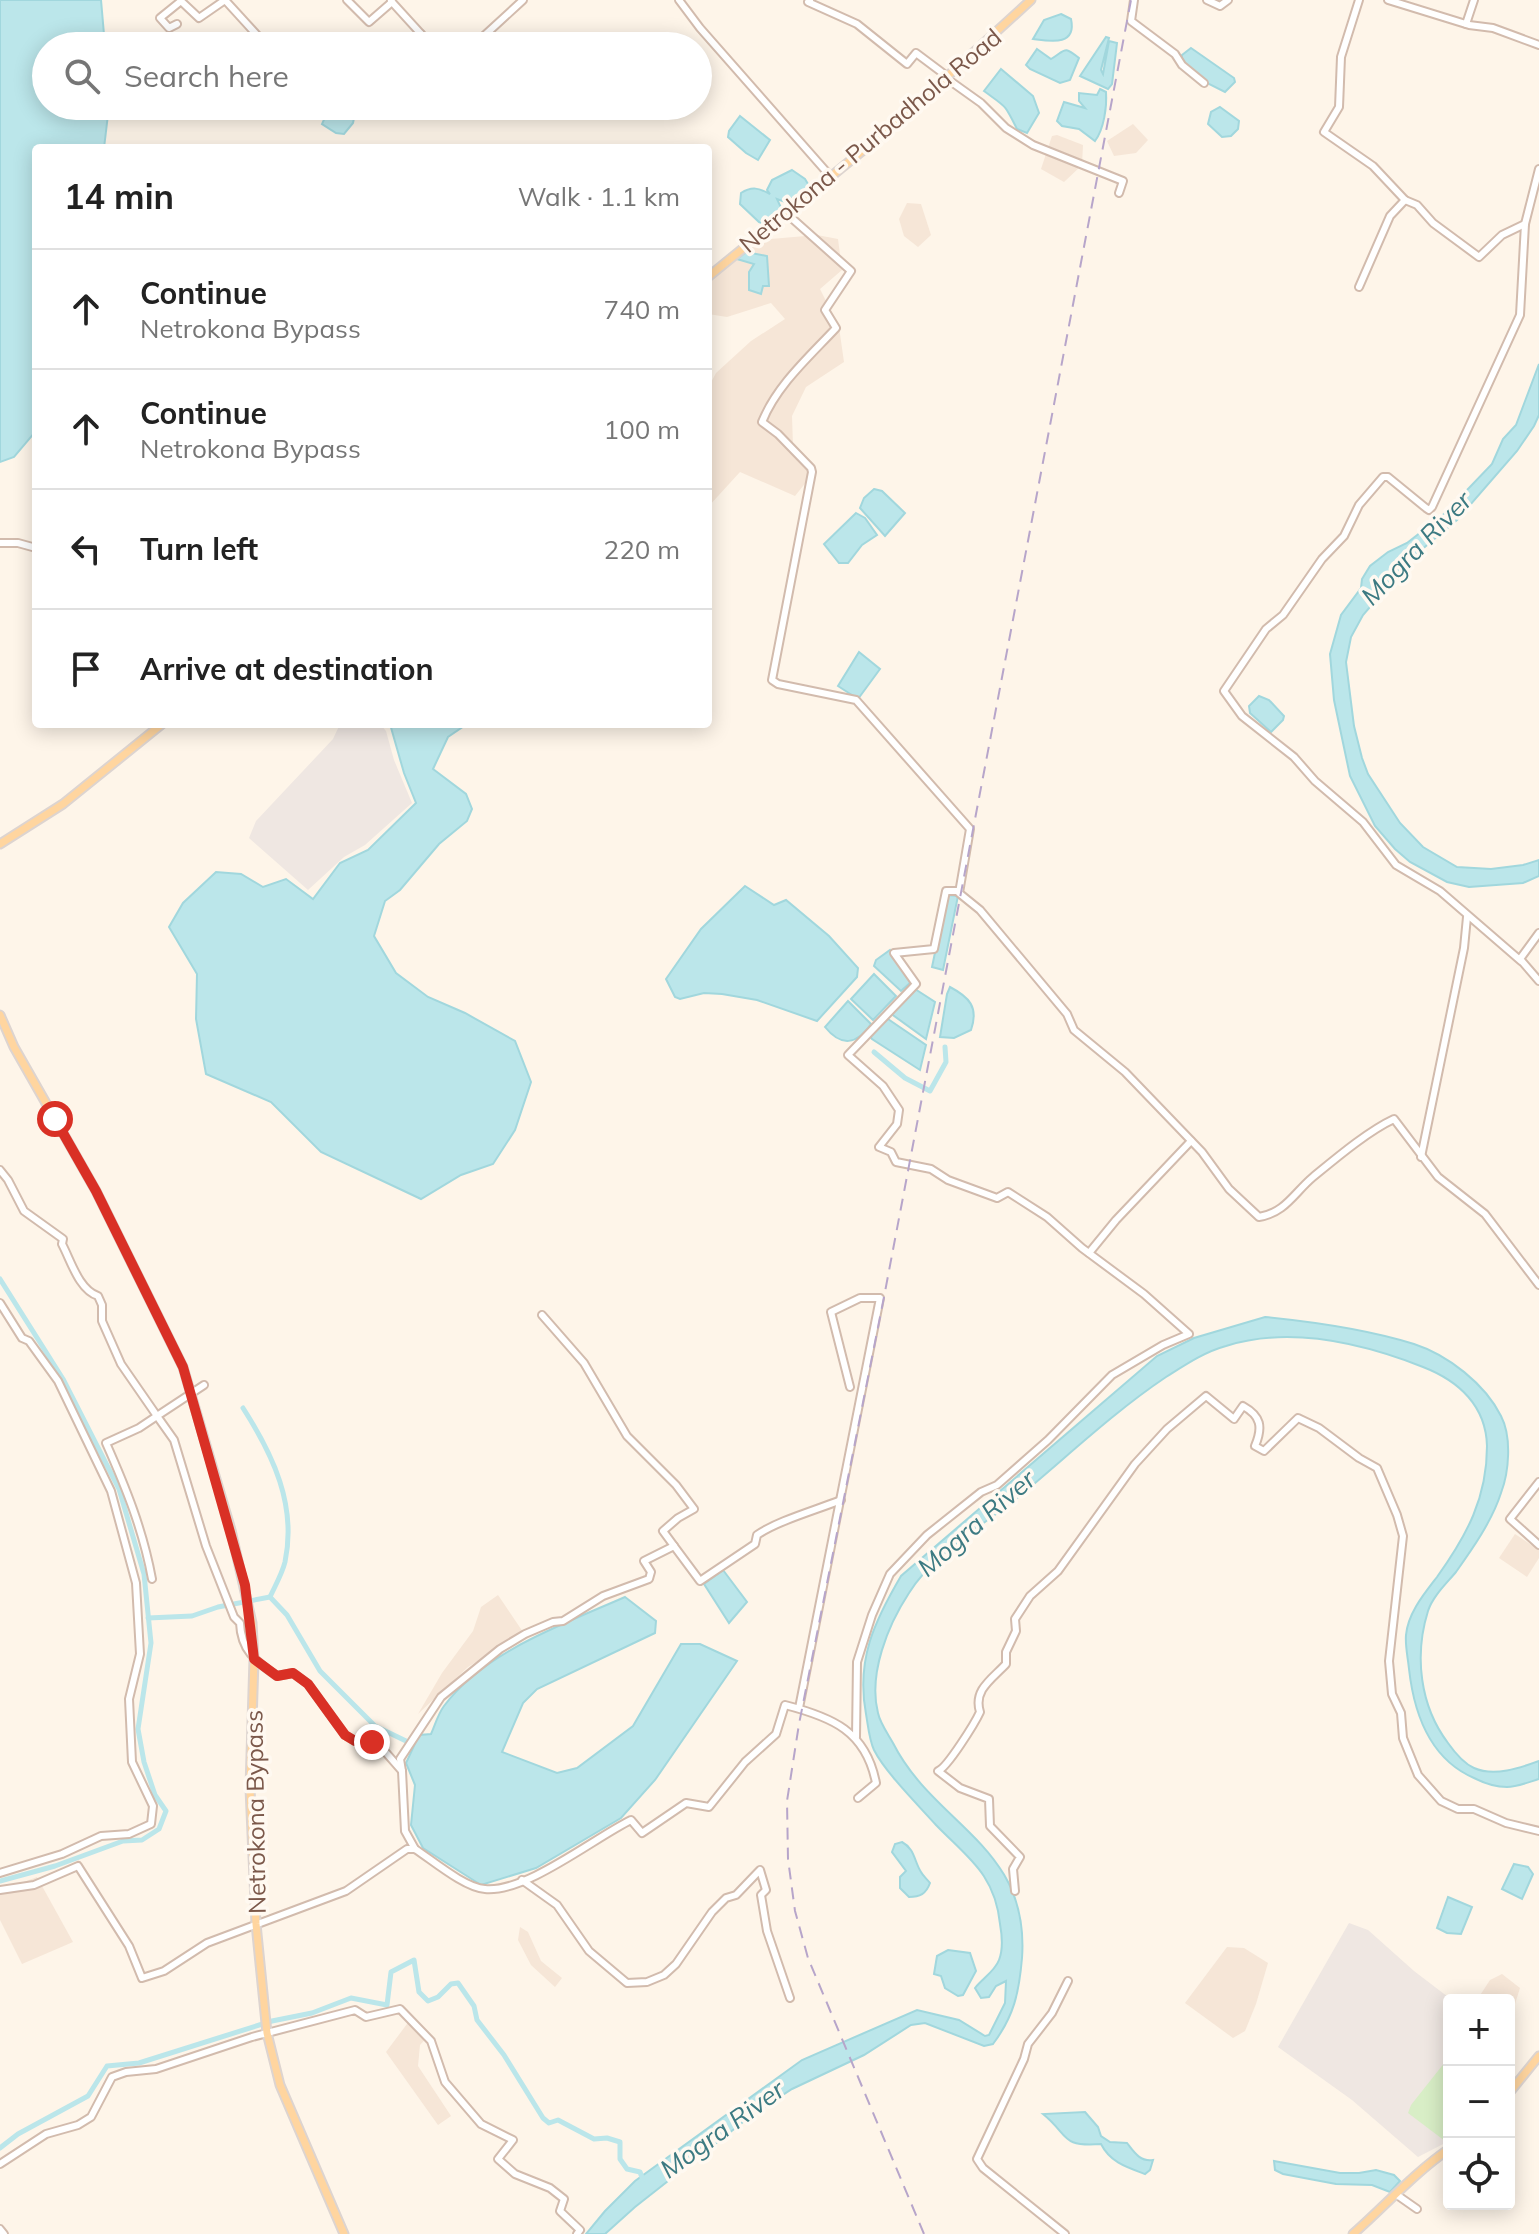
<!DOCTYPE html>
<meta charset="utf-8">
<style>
:root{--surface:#fff;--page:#f6f6f6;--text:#222;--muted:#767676;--line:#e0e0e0}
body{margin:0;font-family:Mulish,sans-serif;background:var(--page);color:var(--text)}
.controls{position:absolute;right:24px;bottom:24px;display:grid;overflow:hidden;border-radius:8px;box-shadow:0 4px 20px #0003}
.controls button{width:72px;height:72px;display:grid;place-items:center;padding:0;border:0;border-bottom:2px solid var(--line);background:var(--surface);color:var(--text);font:40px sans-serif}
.stop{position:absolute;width:24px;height:24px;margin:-18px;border:6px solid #d93025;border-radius:50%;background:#fff}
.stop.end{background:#d93025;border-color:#fff;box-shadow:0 2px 8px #0008}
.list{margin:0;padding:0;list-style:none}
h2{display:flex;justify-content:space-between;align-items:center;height:104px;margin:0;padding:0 32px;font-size:34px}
h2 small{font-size:26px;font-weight:400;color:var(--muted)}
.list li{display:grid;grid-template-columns:52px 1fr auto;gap:24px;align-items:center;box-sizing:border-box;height:120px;padding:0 32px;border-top:2px solid var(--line)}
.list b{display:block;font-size:30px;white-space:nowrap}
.list p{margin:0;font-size:26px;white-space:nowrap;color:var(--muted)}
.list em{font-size:26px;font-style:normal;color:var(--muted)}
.icon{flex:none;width:44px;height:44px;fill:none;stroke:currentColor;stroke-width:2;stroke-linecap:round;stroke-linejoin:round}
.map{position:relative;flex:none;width:1539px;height:2234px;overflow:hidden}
.search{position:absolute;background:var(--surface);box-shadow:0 4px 20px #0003;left:32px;top:32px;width:680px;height:88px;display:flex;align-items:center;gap:20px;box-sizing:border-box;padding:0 28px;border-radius:44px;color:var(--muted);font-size:30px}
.panel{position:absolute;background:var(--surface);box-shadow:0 4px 20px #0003;left:32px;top:144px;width:680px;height:584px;border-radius:8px}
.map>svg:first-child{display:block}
.residential{fill:#f6e6d7}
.industrial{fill:#efe7e2}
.green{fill:#d8eec6}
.water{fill:#bbe6ea;stroke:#a1d7dd;stroke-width:2}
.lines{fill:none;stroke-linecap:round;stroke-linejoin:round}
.canal{stroke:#bbe6ea;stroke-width:5}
.minor-casing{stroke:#d2bbad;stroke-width:10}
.major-casing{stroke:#ddd4d0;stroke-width:11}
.minor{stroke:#fff;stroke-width:6}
.major{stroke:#ffd59f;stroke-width:7}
.rail{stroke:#b7a5ca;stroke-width:2;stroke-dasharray:12 8;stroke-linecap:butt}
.route{stroke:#d93025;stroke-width:10}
.labels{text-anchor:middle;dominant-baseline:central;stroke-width:7;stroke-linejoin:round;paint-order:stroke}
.street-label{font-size:24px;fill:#7b584a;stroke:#fff9f1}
.water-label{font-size:26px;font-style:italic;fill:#3c7a82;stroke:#fff9f1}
</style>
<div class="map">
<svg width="1539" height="2234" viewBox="0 0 1539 2234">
<rect width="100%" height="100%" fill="#fef5e9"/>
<g class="residential">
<polygon points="1133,124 1148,140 1136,153 1114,156 1107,141"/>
<polygon points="1057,135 1083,145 1082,165 1064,182 1041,169 1052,136"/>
<polygon points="907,203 921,204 931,235 918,247 904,236 899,219"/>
<polygon points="817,235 838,239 842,270 820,289 839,327 844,362 806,387 792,416 793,446 811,476 795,496 740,472 708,507 708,438 711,435 708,432 708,388 716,373 751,341 785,319 771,303 727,317 708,314 708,278 744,255 760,240"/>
<polygon points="1515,1534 1539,1550 1539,1558 1527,1577 1499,1558"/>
<polygon points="498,1595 523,1632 468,1667 418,1714 442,1673 473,1631 481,1607"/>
<polygon points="37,1877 73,1942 22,1964 0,1920 0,1891"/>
<polygon points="520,1927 528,1932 541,1961 562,1978 555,1987 531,1965 518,1940"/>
<polygon points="1227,1947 1244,1948 1268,1963 1256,2004 1245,2031 1233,2038 1185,2003"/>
<polygon points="1502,1974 1520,1988 1515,2004 1509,2012 1509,2000 1477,2000 1490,1980"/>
<polygon points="410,2020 430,2034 420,2045 418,2066 451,2116 438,2125 386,2052"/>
</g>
<g class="industrial">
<polygon points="340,724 380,724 386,731 394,760 412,803 365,845 344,857 308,890 249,838 256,821 333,739"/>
<polygon points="1349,1923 1368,1930 1414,1971 1452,2000 1449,2000 1449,2141 1418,2157 1352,2100 1278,2047"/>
</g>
<polygon class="green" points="1449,2057 1449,2139 1445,2141 1408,2113 1411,2105"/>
<g class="water">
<polygon points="0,0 101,0 105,46 46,46 46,106 109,106 104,148 36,148 36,431 14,457 0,462"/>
<path d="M1061,14l10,5c6,28 -22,22 -38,20l11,-19z"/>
<polygon points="1106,37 1109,38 1101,70 1103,74 1109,41 1117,43 1112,84 1108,89 1080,76"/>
<polygon points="1191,48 1234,78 1235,82 1225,92 1207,83 1181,61 1182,55"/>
<path d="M1037,49l14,10c15,-9 12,-14 28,-1l-9,22 -10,3 -30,-14 -4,-4z"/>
<path d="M1001,69l32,27 6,17 -12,20 -10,-4c-13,-26 -10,-21 -33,-38z"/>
<path d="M1100,89l6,3c1,15 -2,37 -11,49l-16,-12 -17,-3 -5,-5 7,-19 21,6 -6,-7v-8l18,2z"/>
<polygon points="330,106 341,106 355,113 353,123 344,134 336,133 322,124"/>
<polygon points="1220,107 1239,121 1238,129 1231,136 1222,137 1208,124 1211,112"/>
<polygon points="740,116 770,140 758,160 746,153 728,137 729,131"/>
<path d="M792,170l13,9 6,10 -26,13 -8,-3 6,13 -15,13 -9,-3 -19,-18 1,-11c11,-7 18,-5 29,1l-3,-4 5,-10z"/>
<polygon points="746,252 767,256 769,286 763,286 761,294 749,290 749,272 754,264 737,259"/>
<polygon points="1539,364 1539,415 1534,426 1517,451 1457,520 1414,556 1363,615 1351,637 1346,662 1354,726 1362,758 1368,774 1400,823 1423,847 1457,867 1491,869 1523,865 1539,860 1539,876 1523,883 1469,887 1447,882 1410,862 1395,849 1375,826 1350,776 1334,700 1330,654 1341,615 1361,588 1362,579 1370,566 1388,552 1407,543 1444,514 1492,464 1503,439 1516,425"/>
<polygon points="874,489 882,491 905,513 885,536 860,508 864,498"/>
<polygon points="856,513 865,518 877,535 862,545 848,563 839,563 824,544"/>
<polygon points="859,652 880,669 858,699 838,686"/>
<polygon points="1259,696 1269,700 1284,716 1283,720 1271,732 1250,713 1249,706"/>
<polygon points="390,724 467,724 448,737 433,769 466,794 472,809 467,821 439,844 400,890 385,901 374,936 396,973 428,997 465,1013 515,1041 531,1082 515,1130 493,1164 461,1175 421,1199 321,1152 271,1102 206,1074 196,1019 197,974 169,927 183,903 216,872 241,874 263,887 286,879 313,899 340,863 368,850 416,803 404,773"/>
<polygon points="745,886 774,905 786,900 829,936 858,968 857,977 817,1021 757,1000 722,994 704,993 680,999 675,997 666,979 701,929"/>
<polygon points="947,895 958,896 943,970 932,967"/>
<polygon points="890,950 911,982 901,991 874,966 876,960"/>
<polygon points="874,974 896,996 873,1020 851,999"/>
<path d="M950,987c19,10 29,20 21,43l-17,8 -14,-1 7,-43z"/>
<polygon points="915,989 935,1002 926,1039 890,1013"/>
<path d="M848,1001l23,23c-14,21 -30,23 -46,3z"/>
<polygon points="885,1017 926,1045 920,1070 872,1039 870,1036"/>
<path d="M1265,1317c50,5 101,12 149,27 34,11 71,40 87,72 11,21 8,56 0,77 -9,28 -28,55 -45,79 -10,12 -23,24 -28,39 -14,45 -8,95 20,132 7,10 15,20 26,25 20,9 46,0 65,-7v18c-10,3 -22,8 -32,8 -11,0 -23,-4 -33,-9 -44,-19 -60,-64 -65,-109 -1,-11 -4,-23 -3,-34 2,-22 18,-41 31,-58 30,-42 50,-79 50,-131 -1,-40 -28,-65 -64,-79 -61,-24 -134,-41 -197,-21 -22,6 -41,19 -60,31 -52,35 -96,77 -144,117 -37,31 -87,57 -113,99 -21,32 -41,81 -31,120 2,10 10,21 15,30 42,83 137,102 129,215 -3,35 -8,58 -29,86l-9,2 -59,-23 -14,2 -47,30 -72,34 -40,26 -117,92 -30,27h-19l19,-23 30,-30 167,-121 115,-50 42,10 26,16 4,-1 16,-32 1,-22 -10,5 -7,11 -8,1 -6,-10c7,-9 20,-17 24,-28 4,-10 3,-25 1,-36 -5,-50 -32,-66 -64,-99 -17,-19 -51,-53 -62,-75 -5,-11 -6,-25 -8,-36 -10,-54 8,-92 35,-138l256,-220 37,-18z"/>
<polygon points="723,1570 747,1602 729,1623 704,1584"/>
<path d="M625,1597l31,24 -1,12 -118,56 -14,14 -21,49 55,21 20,-5 56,-42 48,-82h19l37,17 -82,119 -34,38 -85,50 -55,17 -58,-37 -12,-23 4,-40 -9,-22 13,-28 12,-1c4,-9 7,-20 13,-28 41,-55 120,-82 181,-109z"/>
<path d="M902,1842c13,7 12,19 19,30 2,4 6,7 9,11 -4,11 -10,14 -21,14l-9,-9v-11l6,-6 -14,-19 3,-8z"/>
<polygon points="1514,1864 1528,1867 1533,1874 1522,1899 1502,1889"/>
<polygon points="1448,1897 1472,1907 1461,1934 1447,1933 1437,1928"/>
<polygon points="948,1950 970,1953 976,1971 963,1995 958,1996 945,1988 941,1976 934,1974 937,1956"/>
<path d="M1085,2112l13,15 3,9 9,6 17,1c7,9 13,19 26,17l-3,10 -5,4c-19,-7 -35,-12 -44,-30 -41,3 -31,-8 -58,-30z"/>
<polygon points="1274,2161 1340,2173 1359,2173 1376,2170 1394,2175 1400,2181 1390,2192 1372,2185 1336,2184 1283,2174 1275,2170"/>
</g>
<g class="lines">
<g class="canal">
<polyline points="874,1052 905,1078 930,1091 946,1062 945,1047"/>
<polyline points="0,1279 63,1379 119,1489 144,1574 151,1643 138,1729 144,1762 155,1795 166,1811 159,1829 142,1840 123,1841 55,1866 0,1881"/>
<path d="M243,1408c30,47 54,97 42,154 -3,12 -10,24 -15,35"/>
<polyline points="148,1618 192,1616 218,1607 270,1597 287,1615 320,1671 375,1726 406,1741"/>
<polyline points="0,2148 18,2134 88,2096 107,2066 139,2063 272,2021 312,2013 351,1998 387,2005 391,1972 414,1960 419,1992 428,2001 438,1997 451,1984 458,1983 474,2006 477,2020 504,2055 543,2118 549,2123 558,2120 594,2139 607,2138 620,2142 620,2159 627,2169 640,2172 643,2180"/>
</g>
<defs>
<g id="minor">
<polyline points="347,0 369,22 392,2"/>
<polyline points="679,0 700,28 831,177"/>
<polyline points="810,0 808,2 857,24 907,64 916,53 948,77"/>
<polyline points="1134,0 1131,21 1175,54 1182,65 1204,83"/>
<polyline points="1207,0 1220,6 1228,0"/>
<polyline points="1359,0 1341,57 1339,107 1324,132 1373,166 1405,200"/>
<polyline points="1388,0 1469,25 1493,28 1539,45"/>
<polyline points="391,1 432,46"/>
<polyline points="177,24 169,28 160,18 181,1 199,18 225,0 267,46"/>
<polyline points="1466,24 1474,0"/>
<polyline points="409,46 421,34"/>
<polyline points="473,46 523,0"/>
<polyline points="946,78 981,103 1006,128 1033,145 1123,181 1119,193"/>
<polyline points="352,106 356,108 358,106"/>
<path d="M786,213l65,58 -26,39 11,18c-27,29 -59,57 -74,94l16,12 33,34 1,4 -40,208 6,4 78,16 114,129 -11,64 21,17 87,104 7,16 51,42 77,80 27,37 30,28c26,-4 35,-24 54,-40 22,-18 55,-46 81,-58l44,58 47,37 54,71"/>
<polyline points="1359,287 1390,216 1405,200 1417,205 1433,223 1479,257 1502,235 1525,224"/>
<polyline points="0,543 18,543 36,548"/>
<polyline points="1539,933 1520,959 1539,981"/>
<polyline points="1521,961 1440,891 1396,865 1363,822 1315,781 1294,757 1242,716 1224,691 1266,629 1283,615 1322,559 1344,536 1359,505 1383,477 1388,477 1426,508 1429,510 1432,507 1520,315 1525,224 1539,169"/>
<polyline points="1421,1157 1464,948 1467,917"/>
<path d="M0,1170l8,10 16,31 39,28 -1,5c9,17 17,46 36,52l4,9v16l19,43 36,52 -18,12 -33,15c20,45 37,87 46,136"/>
<polyline points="1089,1253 1116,1220 1191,1141"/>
<polyline points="0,1303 22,1338 29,1341 58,1381 111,1491 136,1583 140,1654 129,1699 132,1762 153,1806 151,1824 129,1834 101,1836 62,1854 0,1873"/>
<path d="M204,1385l-47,31 17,24 32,106 28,71 6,6c1,27 15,38 37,53l16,-3 15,11 37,51 10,6 17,1 9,5 21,24 3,60 10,18"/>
<polyline points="1539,1482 1510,1519 1539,1545"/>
<path d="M674,1546l26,35 55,-37 2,-9c20,-14 59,-25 84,-35"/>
<polyline points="799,1708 880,1298 860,1298 831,1312 850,1387"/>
<polyline points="856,1737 857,1662 872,1615 890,1574 927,1535 981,1492 997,1485 1048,1440 1112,1375 1163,1345 1189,1334 1144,1294 1082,1248 1047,1217 1008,1192 997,1198 948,1180 931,1169 896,1162 891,1152 879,1147 897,1124 899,1110 883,1086 848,1055 916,984 894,953 934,949 946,891 959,891"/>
<polyline points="402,1771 400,1759 441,1697 500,1649 525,1634 553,1622 563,1621 603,1596 649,1579 651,1572 644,1561 674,1546 663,1531 678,1518 694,1509 676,1485 627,1436 584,1363 542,1315"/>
<polyline points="522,1880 557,1905 589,1951 627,1983 647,1982 664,1975 676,1964 712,1912 726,1898 736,1895 760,1870 766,1890 761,1895 767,1931 790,1998"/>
<path d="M0,1890l34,-5 44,-19 51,80 13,32 22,-7 43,-28 139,-52 61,-42h8c17,11 50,39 70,40 41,4 109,-51 146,-69l11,13 44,-30 23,4 36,-45 31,-28 9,-29c47,12 81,26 91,78l-18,15"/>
<path d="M1015,1891l-2,-22 7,-12 -30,-31 -1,-27 -29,-11 -22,-17c9,-3 37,-48 42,-59 -7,-22 12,-33 26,-48v-12l10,-21 -1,-12 15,-23 28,-25 77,-107 32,-35 39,-33 28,23 9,-13c18,10 20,21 12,40l9,5 34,-33 21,10 40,30 18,10 20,47 6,21 -14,125 3,33 9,19 2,25 15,37 23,26 17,8h16l32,14 33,8"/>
<polyline points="0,2164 46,2134 78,2125 91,2117 112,2077 126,2072 156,2069 252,2037 355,2010 366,2017 400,2009 431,2041 445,2082 481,2124 513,2140 498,2159 515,2174 550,2188 564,2199 560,2211 580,2230 577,2234"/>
<polyline points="1397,2195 1417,2209"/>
<polyline points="0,2229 4,2234"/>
<polyline points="1065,2234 983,2168 977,2159 1024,2059 1028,2044 1052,2013 1068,1981"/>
</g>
<g id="major">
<polyline points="708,277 894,125 1031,0"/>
<polyline points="0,844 63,804 162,724"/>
<polyline points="0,1015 14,1047 96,1191 183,1367 231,1530 252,1623 254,1659 250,1788 256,1924 267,2033 280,2085 344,2234"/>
<polyline points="1509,2093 1539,2056"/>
<path d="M1353,2234c32,-28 61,-61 96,-85"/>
</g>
</defs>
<use href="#minor" class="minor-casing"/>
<use href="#major" class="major-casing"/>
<use href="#minor" class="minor"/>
<use href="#major" class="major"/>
<polyline class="rail" points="924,2234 808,1958 795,1911 788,1859 787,1801 799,1724 884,1297 1131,0"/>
</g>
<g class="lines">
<polyline class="route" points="55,1119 96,1191 183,1367 245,1585 254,1659 277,1676 293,1673 308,1684 345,1735 355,1741 372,1742"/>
</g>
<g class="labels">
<g class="street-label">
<text transform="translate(870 140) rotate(-40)">Netrokona - Purbadhola Road</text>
<text transform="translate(255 1812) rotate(-91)">Netrokona Bypass</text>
</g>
<g class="water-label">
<text transform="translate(1416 548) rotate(-46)">Mogra River</text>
<text transform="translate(976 1523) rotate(-41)">Mogra River</text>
<text transform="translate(722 2129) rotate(-36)">Mogra River</text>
</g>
</g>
</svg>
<div class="controls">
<button>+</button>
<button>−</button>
<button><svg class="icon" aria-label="locate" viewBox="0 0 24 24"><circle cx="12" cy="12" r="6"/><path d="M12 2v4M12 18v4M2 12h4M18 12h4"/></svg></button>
</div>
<div class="stop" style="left:55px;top:1119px"></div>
<div class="stop end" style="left:372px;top:1742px"></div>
<div class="search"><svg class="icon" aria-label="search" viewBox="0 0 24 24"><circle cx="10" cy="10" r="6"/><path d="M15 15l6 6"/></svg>Search here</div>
<section class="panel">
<h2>14 min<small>Walk · 1.1 km</small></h2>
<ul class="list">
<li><svg class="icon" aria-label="ahead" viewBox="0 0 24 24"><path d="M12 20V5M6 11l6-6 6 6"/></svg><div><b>Continue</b><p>Netrokona Bypass</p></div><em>740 m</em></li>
<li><svg class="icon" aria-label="ahead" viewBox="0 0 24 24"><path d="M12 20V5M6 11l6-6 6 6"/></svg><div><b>Continue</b><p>Netrokona Bypass</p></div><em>100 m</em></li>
<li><svg class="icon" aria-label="left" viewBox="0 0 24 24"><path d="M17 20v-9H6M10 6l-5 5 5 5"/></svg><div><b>Turn left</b></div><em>220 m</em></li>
<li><svg class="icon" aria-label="arrive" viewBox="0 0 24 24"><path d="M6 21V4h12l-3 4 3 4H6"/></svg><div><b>Arrive at destination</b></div></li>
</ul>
</section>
</div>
